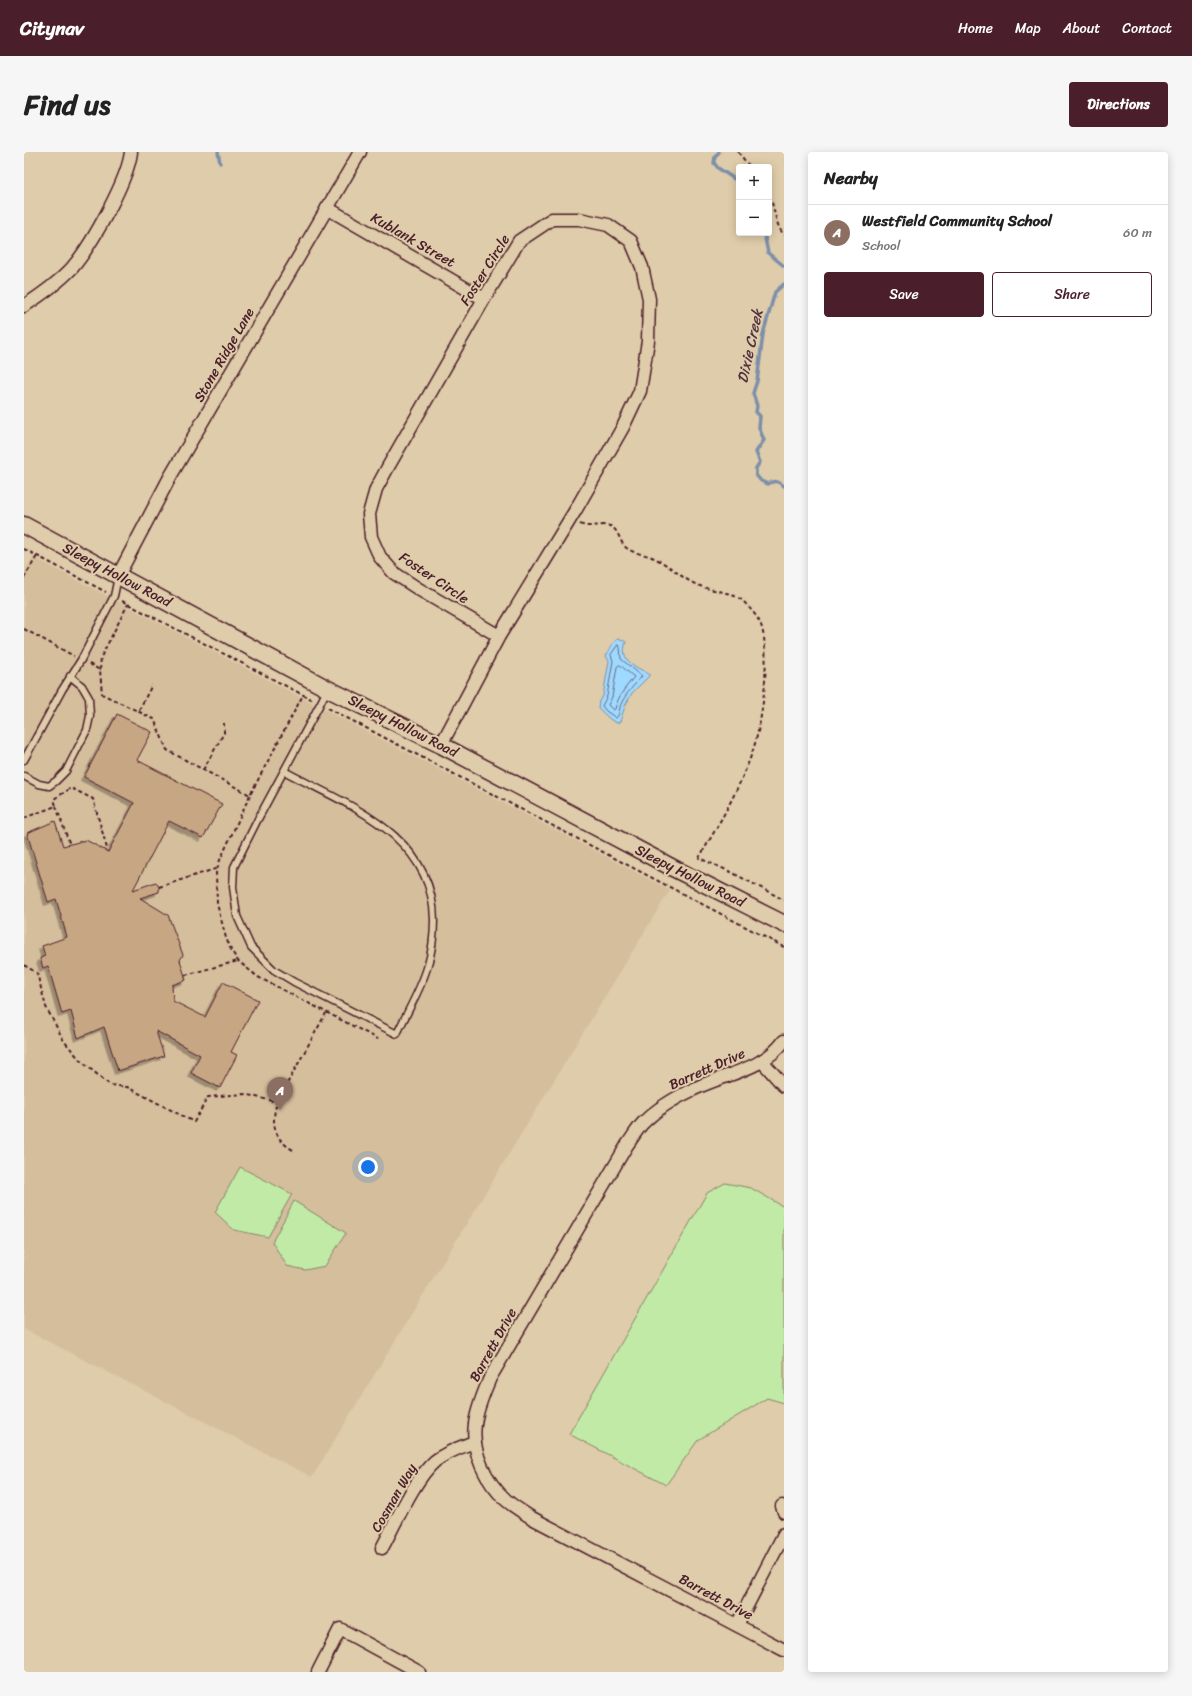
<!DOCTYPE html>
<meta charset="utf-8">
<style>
:root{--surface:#fff;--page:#f6f6f6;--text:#222;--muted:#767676;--line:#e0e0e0;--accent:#4a1f2b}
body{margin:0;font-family:Sriracha,sans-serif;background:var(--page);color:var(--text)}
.controls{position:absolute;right:12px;top:12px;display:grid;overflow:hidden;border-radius:4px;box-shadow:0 2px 10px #0003}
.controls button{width:36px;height:36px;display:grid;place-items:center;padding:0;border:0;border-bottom:1px solid var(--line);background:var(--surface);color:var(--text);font:20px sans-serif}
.you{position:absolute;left:344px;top:1015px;width:14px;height:14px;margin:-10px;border:3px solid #fff;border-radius:50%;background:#1a73e8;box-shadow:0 0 0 6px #1a73e833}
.badge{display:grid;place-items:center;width:26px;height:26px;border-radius:50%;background:var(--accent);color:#fff;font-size:13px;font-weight:700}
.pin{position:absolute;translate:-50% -33px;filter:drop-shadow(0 1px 2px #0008)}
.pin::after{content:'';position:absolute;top:21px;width:14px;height:12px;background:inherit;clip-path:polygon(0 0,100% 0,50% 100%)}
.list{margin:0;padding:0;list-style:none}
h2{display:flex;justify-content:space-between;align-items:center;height:52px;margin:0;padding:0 16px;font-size:17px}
h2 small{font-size:13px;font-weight:400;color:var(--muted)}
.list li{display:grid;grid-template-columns:26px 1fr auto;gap:12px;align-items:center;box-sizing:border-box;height:56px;padding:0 16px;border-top:1px solid var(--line)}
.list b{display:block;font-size:15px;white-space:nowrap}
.list p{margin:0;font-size:13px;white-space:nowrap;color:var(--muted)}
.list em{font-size:13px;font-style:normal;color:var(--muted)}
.actions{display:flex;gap:8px;padding:12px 16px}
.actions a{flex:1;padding:9px 0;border:1px solid var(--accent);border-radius:4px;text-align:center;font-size:14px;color:var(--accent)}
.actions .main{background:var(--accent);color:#fff}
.map{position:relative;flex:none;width:760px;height:1520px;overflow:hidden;border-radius:4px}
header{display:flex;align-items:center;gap:24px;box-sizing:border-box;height:56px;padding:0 20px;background:var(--accent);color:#fff}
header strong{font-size:19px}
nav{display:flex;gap:22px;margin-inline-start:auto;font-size:14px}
.intro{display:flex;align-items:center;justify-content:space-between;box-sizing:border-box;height:96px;padding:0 24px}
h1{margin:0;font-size:28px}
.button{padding:10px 18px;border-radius:4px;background:var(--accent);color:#fff;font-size:14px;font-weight:700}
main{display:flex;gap:24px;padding:0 24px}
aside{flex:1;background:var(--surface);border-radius:4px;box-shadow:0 2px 10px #0003}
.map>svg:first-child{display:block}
.built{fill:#d5be9c}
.green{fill:#c1eaa6;stroke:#868468}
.water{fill:#9ed9ff;stroke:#7c8faa}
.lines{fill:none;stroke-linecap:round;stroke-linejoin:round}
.shore{stroke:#6c6980;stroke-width:1}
.stream{stroke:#7c8faa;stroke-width:3.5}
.building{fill:#c7a683;stroke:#4a1f2b;filter:url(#shadow)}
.lane-casing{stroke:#4a1f2b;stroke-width:9}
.street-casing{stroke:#4a1f2b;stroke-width:15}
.secondary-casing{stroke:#4a1f2b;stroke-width:19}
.path{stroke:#4a1f2b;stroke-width:2;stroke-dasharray:4 3;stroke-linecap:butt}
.lane{stroke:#dfccaa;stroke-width:6}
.street{stroke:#dfccaa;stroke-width:12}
.secondary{stroke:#dfccaa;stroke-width:16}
.labels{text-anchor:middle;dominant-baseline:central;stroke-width:4;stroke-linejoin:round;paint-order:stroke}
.street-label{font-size:14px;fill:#4a1f2b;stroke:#dfccaa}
.water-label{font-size:15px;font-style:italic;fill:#523240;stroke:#dfccaa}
</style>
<header>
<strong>Citynav</strong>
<nav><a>Home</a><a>Map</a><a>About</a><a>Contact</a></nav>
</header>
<div class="intro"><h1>Find us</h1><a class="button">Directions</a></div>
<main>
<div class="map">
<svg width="760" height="1520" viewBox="0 0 760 1520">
<defs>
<filter id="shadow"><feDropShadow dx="-3.5" dy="3.5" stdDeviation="0" flood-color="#0004"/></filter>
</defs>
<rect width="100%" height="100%" fill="#dfccaa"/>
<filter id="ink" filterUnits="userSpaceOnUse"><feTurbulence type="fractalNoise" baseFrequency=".025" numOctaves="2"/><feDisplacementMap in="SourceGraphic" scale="8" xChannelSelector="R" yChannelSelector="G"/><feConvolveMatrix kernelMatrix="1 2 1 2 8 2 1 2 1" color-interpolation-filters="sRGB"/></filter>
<g filter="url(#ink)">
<polygon class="built" points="9,405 646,738 288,1325 0,1177 0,421"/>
<g class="green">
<polygon points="216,1015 268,1042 244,1085 210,1078 191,1060"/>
<polygon points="701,1031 727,1036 760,1055 760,1251 743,1246 674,1288 642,1333 545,1282 683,1041"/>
<polygon points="270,1049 322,1081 301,1114 281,1118 263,1114 248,1090"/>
</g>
<path class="water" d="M595,486l7,4c-7,19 9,24 23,32v2l-17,17 -7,13 -5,16 -3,1 -6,-3 -13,-12 1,-7 4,-5 6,-35 -3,-5 7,-13z"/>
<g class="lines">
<g class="shore">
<path d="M594,493l2,2 1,12 21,17c-7,9 -16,17 -21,28 -2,5 -1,11 -5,14l-10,-7 -4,-5 5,-10 6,-35 -2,-6z"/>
<path d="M596,513l14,12c-8,10 -16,19 -19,32l-2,1 -5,-5 4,-8 5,-30z"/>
</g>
<g class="stream">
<polyline points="194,0 196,11"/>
<polyline points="695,0 691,5 690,11 694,16 715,30"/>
<polyline points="740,81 744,101 760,114"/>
<path d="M760,132l-9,8 -12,42 -6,47 -4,12 4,13 -1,6 4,4 -1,12 5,12 -8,12 4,10 -4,6v7l5,6 7,3c7,-4 10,-3 16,2"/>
</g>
</g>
<polygon class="building" points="93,562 128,580 113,608 198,652 179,686 145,669 109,738 132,730 135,735 135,740 116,746 144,763 159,803 156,808 162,828 148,833 149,849 181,865 199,830 234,848 207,900 213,903 196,936 167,921 176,903 132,879 140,904 94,919 80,875 54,886 47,859 38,862 24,814 19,816 16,806 21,804 18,794 43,785 32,747 24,750 3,681 31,669 39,694 62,688 84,700 110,651 60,625"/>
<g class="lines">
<defs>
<g id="lane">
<polyline points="0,608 38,538 57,508 90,444 94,425"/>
<path d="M260,619c63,34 149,63 150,149 0,16 -2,32 -7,48 -7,23 -20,44 -30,66l-103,-52 -20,-12 -23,-23 -14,-31 -4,-29 1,-20 24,-48 62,-115 7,-14"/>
<polyline points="0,624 15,632 25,634 32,629 42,619 63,578 66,564 65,546 58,534 46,524"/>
</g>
<g id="street">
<polyline points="303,56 460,147"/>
<path d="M0,154c17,-11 34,-23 48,-38 19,-22 56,-88 59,-116"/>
<polyline points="94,424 146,325 336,0"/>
<polyline points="417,593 475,484 551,359 599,275 616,239 624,189 625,147 618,115 607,89 584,73 555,67 528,67 495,89 460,147 364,315 352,337 345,362 347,385 356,405 370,421 396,438 475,484"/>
<path d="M760,889c-21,29 -60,33 -90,48 -17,8 -35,18 -49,32 -7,6 -12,16 -18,24l-137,233c-6,14 -13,30 -15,46 -4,28 11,58 31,76 8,7 17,12 26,18l252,132"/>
<polyline points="738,909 760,934"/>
<polyline points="758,1354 760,1360"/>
<path d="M358,1396c13,-24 33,-70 53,-87 11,-9 26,-14 39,-19"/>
<polyline points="713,1473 760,1382"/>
<polyline points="294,1520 316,1477 395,1520"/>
</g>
<polyline id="secondary" points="0,373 304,537 417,593 649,716 760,772"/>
</defs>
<use href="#lane" class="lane-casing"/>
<use href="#street" class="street-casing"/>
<use href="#secondary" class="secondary-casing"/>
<g class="path">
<polyline points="714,0 726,15"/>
<path d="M745,44c7,13 5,27 15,39"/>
<path d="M556,372c10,5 20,-1 30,2 10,4 9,18 18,23 7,5 18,5 26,9 16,7 29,22 46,28 13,5 32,6 43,15 6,6 15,16 18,24 10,30 2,95 -8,125 -13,38 -34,74 -54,108l32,14 53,28"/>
<polyline points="0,397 82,440"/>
<polyline points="0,426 13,404"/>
<polyline points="98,449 289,548"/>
<polyline points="0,477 50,504"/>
<polyline points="65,512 76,518 78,542 130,567 143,598 226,643 279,543"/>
<polyline points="76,518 77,505 104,452"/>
<polyline points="304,556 760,795"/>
<polyline points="115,558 128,533"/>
<polyline points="179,618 200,581 200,571"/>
<polyline points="226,643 196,708 192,721 193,752 202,786 207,798 214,809 234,825 354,887"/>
<polyline points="32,654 46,693"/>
<polyline points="0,666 32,654 30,647 47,636 69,647 84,700"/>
<polyline points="135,735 194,716"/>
<polyline points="0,813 13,821 22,855 40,889 57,909 86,933 103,935 170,970 184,945 220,942 253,950"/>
<polyline points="161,823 214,809"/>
<path d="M269,998c-20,-11 -22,-28 -16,-48l49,-89"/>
</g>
<use href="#lane" class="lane"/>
<use href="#street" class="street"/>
<use href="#secondary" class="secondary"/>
</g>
</g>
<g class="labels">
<g class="street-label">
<text transform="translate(389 88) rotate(30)">Kublank Street</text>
<text transform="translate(461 118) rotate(-58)">Foster Circle</text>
<text transform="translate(200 203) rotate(-60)">Stone Ridge Lane</text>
<text transform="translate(93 423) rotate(28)">Sleepy Hollow Road</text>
<text transform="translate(410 426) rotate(34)">Foster Circle</text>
<text transform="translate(379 574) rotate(27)">Sleepy Hollow Road</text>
<text transform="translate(666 724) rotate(27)">Sleepy Hollow Road</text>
<text transform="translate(683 917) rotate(-24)">Barrett Drive</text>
<text transform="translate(469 1193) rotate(-61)">Barrett Drive</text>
<text transform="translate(370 1346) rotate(-60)">Cosman Way</text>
<text transform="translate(692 1445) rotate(28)">Barrett Drive</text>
</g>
<g class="water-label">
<text transform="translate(726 194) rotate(-78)">Dixie Creek</text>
</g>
</g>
</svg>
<div class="controls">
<button>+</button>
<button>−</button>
</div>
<div class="you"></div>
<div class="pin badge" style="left:256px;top:958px;background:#8d6e63">A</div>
</div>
<aside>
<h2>Nearby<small></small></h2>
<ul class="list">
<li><span class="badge" style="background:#8d6e63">A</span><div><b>Westfield Community School</b><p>School</p></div><em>60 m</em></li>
</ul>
<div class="actions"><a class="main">Save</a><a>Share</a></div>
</aside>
</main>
